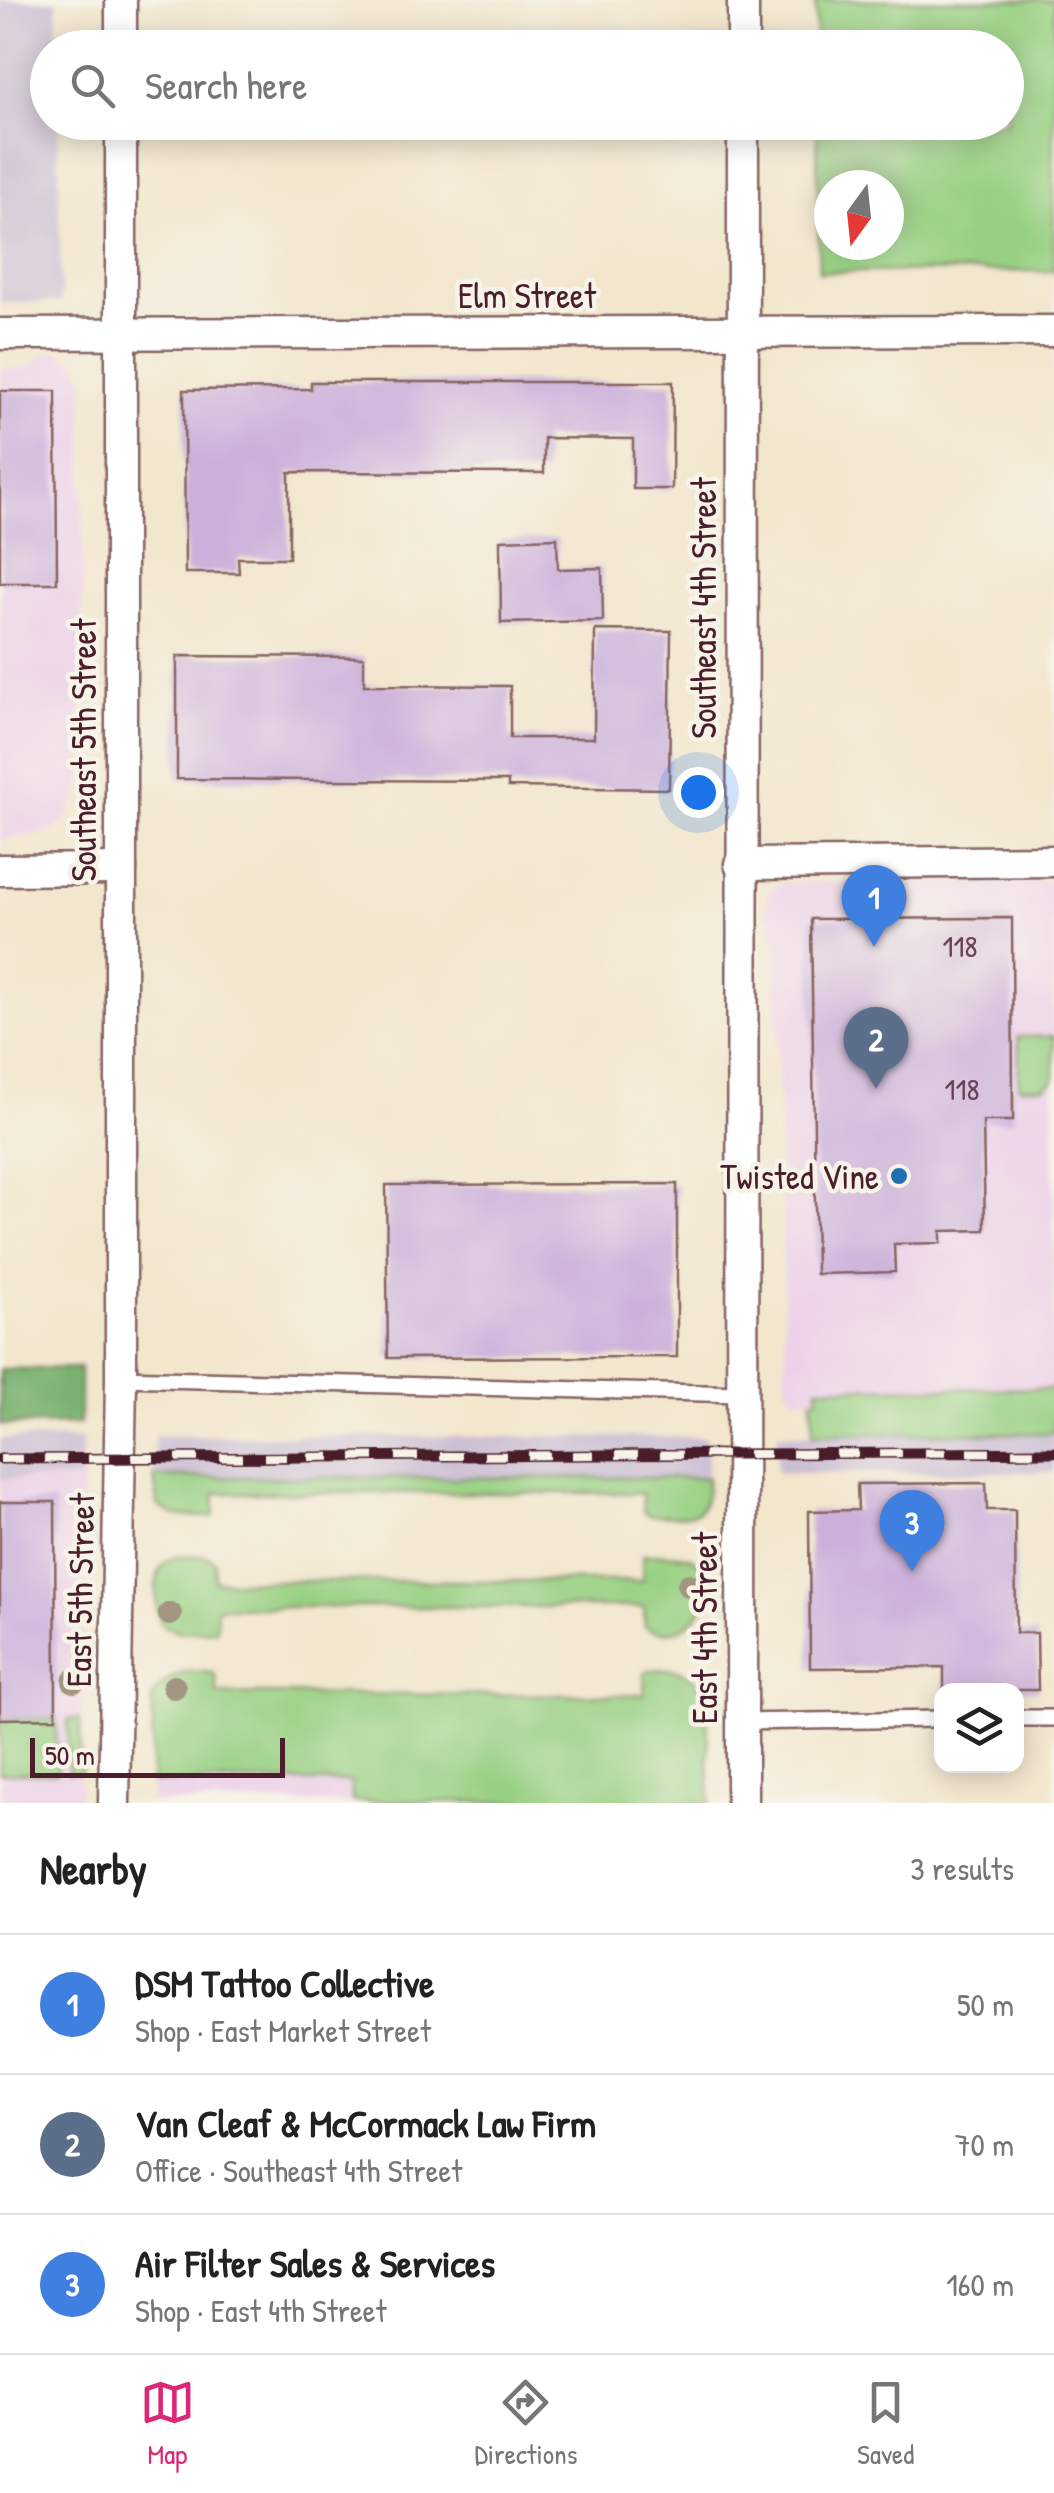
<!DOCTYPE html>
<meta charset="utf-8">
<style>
:root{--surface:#fff;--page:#f6f6f6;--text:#222;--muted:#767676;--line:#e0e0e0;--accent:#db2777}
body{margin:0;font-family:"Patrick Hand",sans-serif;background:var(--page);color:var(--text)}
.controls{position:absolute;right:30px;bottom:30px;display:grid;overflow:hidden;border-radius:20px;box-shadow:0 5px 25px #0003}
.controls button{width:90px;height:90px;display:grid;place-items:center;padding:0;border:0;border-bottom:2px solid var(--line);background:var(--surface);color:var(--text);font:50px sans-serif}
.compass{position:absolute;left:814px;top:170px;width:90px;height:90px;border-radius:50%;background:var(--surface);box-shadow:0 5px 25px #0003;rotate:195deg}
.scale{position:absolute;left:30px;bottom:25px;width:255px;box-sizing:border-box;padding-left:10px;border:5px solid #4a1f2b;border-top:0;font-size:28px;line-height:35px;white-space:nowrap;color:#4a1f2b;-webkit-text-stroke:8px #f7f3e8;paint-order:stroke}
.you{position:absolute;left:698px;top:792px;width:35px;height:35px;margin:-25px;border:8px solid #fff;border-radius:50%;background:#1a73e8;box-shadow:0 0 0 15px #1a73e833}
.badge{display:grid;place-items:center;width:65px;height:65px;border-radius:50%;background:var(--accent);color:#fff;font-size:32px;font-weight:700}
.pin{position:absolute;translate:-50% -82px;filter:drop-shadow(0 2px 5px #0008)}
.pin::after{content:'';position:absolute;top:52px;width:35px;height:30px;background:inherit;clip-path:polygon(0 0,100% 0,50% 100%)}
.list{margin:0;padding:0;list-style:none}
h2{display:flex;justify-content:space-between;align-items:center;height:130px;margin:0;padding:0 40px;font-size:42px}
h2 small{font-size:32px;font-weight:400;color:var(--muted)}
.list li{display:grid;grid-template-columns:65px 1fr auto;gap:30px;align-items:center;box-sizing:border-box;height:140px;padding:0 40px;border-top:2px solid var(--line)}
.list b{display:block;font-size:38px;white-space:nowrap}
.list p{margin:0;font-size:32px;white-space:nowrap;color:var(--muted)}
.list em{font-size:32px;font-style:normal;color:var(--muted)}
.icon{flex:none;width:55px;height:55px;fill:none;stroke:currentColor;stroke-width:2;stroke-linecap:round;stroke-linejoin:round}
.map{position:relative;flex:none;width:1054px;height:1803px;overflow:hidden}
.search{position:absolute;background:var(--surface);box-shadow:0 5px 25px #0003;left:30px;right:30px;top:30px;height:110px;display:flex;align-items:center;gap:25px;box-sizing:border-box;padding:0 35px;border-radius:55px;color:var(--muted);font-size:38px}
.sheet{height:550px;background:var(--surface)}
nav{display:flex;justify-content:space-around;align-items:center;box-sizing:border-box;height:140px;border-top:2px solid var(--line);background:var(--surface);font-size:28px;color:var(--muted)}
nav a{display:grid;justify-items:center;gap:5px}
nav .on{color:var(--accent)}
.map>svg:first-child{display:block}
.built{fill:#edd1e9}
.industrial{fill:#ccbfd4}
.green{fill:#98d083;stroke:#717857;stroke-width:2.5;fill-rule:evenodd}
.forest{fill:#7ab271;stroke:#62684e;stroke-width:2.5}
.building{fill:#ccb0db}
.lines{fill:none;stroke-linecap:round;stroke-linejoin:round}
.lane-casing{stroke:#856564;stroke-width:20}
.street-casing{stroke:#856564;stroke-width:35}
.lane{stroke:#fff;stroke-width:15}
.street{stroke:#fff;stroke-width:30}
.rail-casing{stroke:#4a1f2b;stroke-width:11}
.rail{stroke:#f7f3e8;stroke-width:8;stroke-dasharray:22;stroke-linecap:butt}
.tree{fill:#a29682}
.poi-dot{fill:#1f6fb2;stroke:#f7f3e8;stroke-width:4}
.labels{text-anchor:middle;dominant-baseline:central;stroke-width:9;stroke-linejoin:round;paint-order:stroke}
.number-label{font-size:30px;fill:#6a4357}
.street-label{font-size:35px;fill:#4a1f2b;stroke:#f7f3e8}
.poi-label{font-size:35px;fill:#4a1f2b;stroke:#f7f3e8;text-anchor:end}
</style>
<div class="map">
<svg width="1054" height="1803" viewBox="0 0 1054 1803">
<rect width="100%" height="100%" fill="#f7f3e8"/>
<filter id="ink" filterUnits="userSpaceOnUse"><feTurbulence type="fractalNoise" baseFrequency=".01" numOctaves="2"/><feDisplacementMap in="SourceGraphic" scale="20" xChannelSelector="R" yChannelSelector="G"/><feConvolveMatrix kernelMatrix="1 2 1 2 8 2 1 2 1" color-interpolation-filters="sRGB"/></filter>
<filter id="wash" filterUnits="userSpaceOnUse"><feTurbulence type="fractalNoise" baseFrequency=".0048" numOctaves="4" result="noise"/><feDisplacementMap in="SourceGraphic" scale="40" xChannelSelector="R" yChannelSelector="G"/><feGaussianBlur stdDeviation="2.25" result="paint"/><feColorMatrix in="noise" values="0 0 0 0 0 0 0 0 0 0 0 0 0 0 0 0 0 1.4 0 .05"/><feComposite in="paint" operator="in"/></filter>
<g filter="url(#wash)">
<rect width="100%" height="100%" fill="#f2e6cd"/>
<g class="built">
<polygon points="57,352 76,362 84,377 81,788 66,819 50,831 0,840 0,369 30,368 43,353"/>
<polygon points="1054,880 1054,1389 819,1387 818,1398 797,1398 786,1386 775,935 765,912 768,892 781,883"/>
<polygon points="0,1479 82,1479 80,1803 0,1803"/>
<polygon points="151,1782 351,1782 352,1800 493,1803 151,1803"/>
</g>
<g class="industrial">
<polygon points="0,0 57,0 57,47 48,48 48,122 58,123 61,302 0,303"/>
<polygon points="1054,1433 1054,1472 777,1473 777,1434"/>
<polygon points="154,1436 707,1437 707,1478 154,1477"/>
<rect x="0" y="1439" width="82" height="40"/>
</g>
<g class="green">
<path d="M815,0h239v271l-235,1 -2,-149 189,-1v-74l-190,-1zM829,185h60v60h-60z"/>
<polygon points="1054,1036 1054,1080 1044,1087 1019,1087 1018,1037"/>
<polygon points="818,1387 1054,1389 1054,1430 1050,1433 813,1434 812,1399 818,1398"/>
<path d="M154,1477l553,1c2,46 -22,37 -58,37l-6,-3 -1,-19h-427l-1,22 -3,2 -37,-1 -16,-10z"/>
<path d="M664,1554c10,1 23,0 31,6 37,23 -6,91 -50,67l-1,-20h-427l-1,23 -35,2 -16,-5c-9,-9 -8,-18 -9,-31 -2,-40 19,-44 54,-39l5,5v19h427l1,-26z"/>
<path d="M671,1669c21,4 29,12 36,32l3,102 -358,-2 -1,-19h-200l2,-86c16,-22 33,-28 60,-23l3,4 1,17 427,1 1,-22 3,-3z"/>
<polygon points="56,1718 57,1773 0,1773 0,1719"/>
<polygon points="68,1719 80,1719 81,1773 68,1773"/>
</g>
<polygon class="forest" points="80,1368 80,1424 0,1425 0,1369"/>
<g id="blocks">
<g class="building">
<polygon points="311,382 673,382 672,489 633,489 633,439 544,438 544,473 289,472 289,558 238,558 239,573 185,573 184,390 311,389"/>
<polygon points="0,391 56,391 57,583 0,583"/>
<polygon points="557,538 558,569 602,568 603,621 501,623 500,540"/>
<polygon points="595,630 671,631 669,789 508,787 508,781 177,779 177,656 364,657 364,685 510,686 510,738 594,738"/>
<polygon points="1012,918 1013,1121 983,1121 985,1230 941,1231 941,1243 894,1244 895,1272 816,1274 811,919"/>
<polygon points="677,1184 677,1357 388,1358 386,1185"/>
<polygon points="986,1483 987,1510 1015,1510 1016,1633 1037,1633 1038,1690 944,1690 944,1667 810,1668 809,1511 858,1510 857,1484"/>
<polygon points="0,1502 55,1502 56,1718 0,1719"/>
</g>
</g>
</g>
<g filter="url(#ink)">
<use href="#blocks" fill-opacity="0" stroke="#856564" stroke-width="2.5"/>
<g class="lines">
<defs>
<g id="lane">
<polyline points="121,1378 741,1394"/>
<polyline points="1016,1718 1054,1718"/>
<polyline points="742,1722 942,1719"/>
</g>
<g id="street">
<polyline points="121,0 121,48"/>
<polyline points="743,48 743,0"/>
<polyline points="0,334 1054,331"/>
<polyline points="740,864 1054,861"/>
<polyline points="0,870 121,869"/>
<polyline points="114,1803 121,1378 121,122"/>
<polyline points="742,1803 743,122"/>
</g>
</defs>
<use href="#lane" class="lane-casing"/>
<use href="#street" class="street-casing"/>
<use href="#lane" class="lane"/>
<use href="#street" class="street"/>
<defs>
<polyline id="rail" points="0,1459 1054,1452"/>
</defs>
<use href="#rail" class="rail-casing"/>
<use href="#rail" class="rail"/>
</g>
<g class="tree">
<circle cx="689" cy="1585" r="12"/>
<circle cx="170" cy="1614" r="12"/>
<circle cx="74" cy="1681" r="12"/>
<circle cx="174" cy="1687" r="12"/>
</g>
</g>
<circle class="poi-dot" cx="899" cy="1176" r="10"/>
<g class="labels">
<g class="number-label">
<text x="960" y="946">118</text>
<text x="962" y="1089">118</text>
</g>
<g class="street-label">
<text x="527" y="295">Elm Street</text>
<text transform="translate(703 608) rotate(-90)">Southeast 4th Street</text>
<text transform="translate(83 750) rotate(-90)">Southeast 5th Street</text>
<text transform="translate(80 1590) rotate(-89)">East 5th Street</text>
<text transform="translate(704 1628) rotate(-90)">East 4th Street</text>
</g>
<g class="poi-label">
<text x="879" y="1176">Twisted Vine</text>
</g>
</g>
</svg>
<div class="controls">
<button><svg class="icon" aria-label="layers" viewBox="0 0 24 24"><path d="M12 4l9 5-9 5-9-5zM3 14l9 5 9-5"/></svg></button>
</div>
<svg class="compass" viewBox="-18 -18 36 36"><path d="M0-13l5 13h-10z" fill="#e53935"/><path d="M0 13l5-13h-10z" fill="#767676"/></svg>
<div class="scale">50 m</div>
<div class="you"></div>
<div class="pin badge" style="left:874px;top:947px;background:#3f7fe0">1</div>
<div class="pin badge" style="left:876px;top:1089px;background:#5c6f8a">2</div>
<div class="pin badge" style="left:912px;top:1572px;background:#3f7fe0">3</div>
<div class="search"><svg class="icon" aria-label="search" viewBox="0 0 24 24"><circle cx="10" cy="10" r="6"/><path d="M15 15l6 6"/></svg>Search here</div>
</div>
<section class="sheet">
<h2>Nearby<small>3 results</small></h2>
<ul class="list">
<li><span class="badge" style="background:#3f7fe0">1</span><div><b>DSM Tattoo Collective</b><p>Shop · East Market Street</p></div><em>50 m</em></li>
<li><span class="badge" style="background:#5c6f8a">2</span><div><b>Van Cleaf &amp; McCormack Law Firm</b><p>Office · Southeast 4th Street</p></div><em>70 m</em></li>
<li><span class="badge" style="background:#3f7fe0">3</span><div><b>Air Filter Sales &amp; Services</b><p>Shop · East 4th Street</p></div><em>160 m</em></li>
</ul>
</section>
<nav>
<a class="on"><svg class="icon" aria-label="map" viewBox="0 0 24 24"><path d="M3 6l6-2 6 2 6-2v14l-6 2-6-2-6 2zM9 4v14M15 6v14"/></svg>Map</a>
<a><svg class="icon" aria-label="directions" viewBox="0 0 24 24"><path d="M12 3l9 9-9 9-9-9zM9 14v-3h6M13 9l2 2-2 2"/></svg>Directions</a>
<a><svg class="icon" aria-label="saved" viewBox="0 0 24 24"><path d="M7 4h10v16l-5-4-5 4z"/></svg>Saved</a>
</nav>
